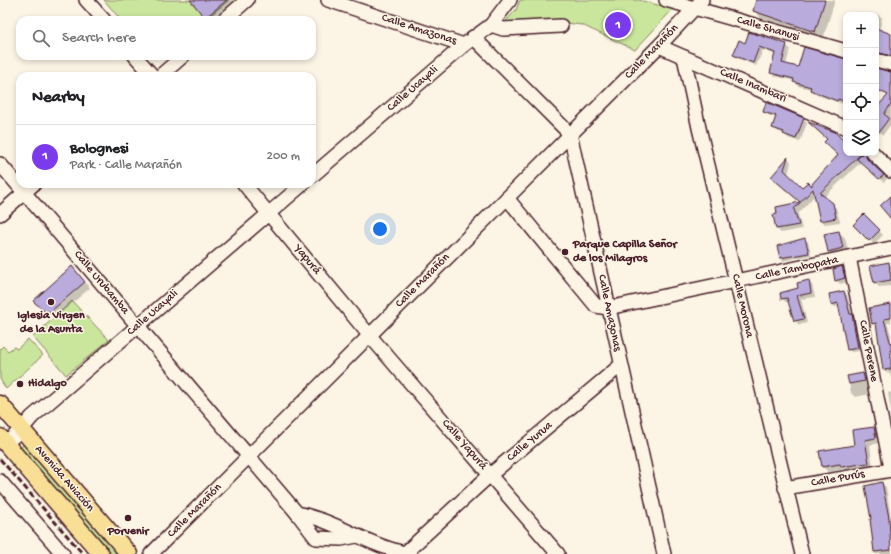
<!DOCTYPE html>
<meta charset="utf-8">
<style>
:root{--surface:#fff;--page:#f2f2f2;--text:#202124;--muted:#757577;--line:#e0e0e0;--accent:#7c3aed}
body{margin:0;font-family:"Gochi Hand",sans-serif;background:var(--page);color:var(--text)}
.controls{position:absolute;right:12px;top:12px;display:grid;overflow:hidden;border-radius:8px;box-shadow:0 2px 6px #0003}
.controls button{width:36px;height:36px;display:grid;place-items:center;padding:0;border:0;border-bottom:1px solid var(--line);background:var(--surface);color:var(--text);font:20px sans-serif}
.you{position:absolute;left:380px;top:229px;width:14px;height:14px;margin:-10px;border:3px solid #fff;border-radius:50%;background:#1a73e8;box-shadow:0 0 0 6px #1a73e833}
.badge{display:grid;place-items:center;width:26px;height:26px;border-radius:50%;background:var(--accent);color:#fff;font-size:13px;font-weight:700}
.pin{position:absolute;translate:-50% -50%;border:2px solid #fff;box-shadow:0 1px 4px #0006}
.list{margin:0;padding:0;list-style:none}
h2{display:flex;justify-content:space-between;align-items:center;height:52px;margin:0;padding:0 16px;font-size:17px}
h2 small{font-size:13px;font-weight:400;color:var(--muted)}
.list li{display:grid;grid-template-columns:26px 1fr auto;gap:12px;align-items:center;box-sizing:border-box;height:64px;padding:0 16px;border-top:1px solid var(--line)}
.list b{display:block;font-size:15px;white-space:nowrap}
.list p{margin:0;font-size:13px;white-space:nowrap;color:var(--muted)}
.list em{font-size:13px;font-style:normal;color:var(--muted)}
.icon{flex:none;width:22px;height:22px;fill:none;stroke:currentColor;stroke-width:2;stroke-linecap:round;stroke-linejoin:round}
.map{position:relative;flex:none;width:891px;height:554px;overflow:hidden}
.search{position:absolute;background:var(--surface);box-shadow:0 2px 6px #0003;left:16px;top:16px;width:300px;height:44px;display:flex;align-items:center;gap:10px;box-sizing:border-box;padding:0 14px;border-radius:12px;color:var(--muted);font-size:15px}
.panel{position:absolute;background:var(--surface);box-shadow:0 2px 6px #0003;left:16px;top:72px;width:300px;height:116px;border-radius:12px}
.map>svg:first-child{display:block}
.green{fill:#cae69d;stroke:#8a8264}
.shadow{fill:#0003}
.building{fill:#b9abdc;stroke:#4a1f2b}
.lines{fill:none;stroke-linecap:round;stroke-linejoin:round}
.minor-casing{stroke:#4a1f2b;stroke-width:16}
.major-casing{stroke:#4a1f2b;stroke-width:19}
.minor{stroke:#fcf5e5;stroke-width:13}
.major{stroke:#f9df96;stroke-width:16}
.rail{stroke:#4a1f2b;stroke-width:3;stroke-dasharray:6 3;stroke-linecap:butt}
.poi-dot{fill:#4a1f2b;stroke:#fcf5e5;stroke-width:1.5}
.labels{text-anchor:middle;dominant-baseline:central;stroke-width:3;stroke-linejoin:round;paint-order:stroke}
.street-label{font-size:12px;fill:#4a1f2b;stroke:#fcf5e5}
.poi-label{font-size:12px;font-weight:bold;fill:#4a1f2b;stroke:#fcf5e5;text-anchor:start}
</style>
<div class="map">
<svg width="891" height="554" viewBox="0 0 891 554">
<rect width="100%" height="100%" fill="#fcf5e5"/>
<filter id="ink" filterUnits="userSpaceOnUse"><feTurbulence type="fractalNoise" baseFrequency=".025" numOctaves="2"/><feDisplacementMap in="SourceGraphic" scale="8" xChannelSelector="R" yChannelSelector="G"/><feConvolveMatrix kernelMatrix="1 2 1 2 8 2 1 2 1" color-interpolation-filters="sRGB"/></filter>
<g filter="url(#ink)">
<g class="green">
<polygon points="104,0 229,0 205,20 121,20"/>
<polygon points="520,0 639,0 673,9 635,50 582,25 558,22 510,24 506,21 516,10"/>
<polygon points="72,301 109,340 66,375 33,337"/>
<polygon points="28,339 43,355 6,389 0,379 0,349 3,346 8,351 14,347 17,349"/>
<polygon points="25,443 118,551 114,554 108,554 17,450"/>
</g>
<g class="shadow">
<polygon points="191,0 245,0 220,20 208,20"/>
<polygon points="756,0 835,0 823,39 762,19 754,11"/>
<polygon points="870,13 878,15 882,18 879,30 891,34 891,57 876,53 876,15 869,15"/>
<polygon points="746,44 786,45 790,49 786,65 799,68 846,59 846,105 814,94 811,89 798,86 795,81 775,76 771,72 776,55 763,50 756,66 737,58 734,55"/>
<polygon points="876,69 891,74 891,124 883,135 876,129 876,111 889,96 876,90"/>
<polygon points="767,103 804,119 807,123 800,142 788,138 784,134 777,131 774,127 777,118 768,115 764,111"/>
<polygon points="846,145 846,153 854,153 859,158 864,153 871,164 887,179 884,182 861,162 824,197 836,208 840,222 825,224 821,220 815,195 798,214 802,229 781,233 777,229 779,215 777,208 801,202 772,177 788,158 791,162 788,175 802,189 814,189"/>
<polygon points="864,215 883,235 874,244 854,225"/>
<polygon points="839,232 845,238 849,254 835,257 829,251"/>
<polygon points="805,240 808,242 811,255 783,261 781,258 778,247"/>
<polygon points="889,263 891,266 891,286 879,287 875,283"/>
<polygon points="842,268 846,271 848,282 840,284 836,280"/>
<polygon points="78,274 90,288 56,317 52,317 40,307"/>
<polygon points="808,281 812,285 815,297 801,299 807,323 799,325 795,321 790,302 786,302 782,299"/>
<polygon points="844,292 847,295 852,315 855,318 860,351 851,352 848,349 840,306 835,307 832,304"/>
<polygon points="891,305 891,323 887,323 891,335 891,378 890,374 884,370 877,327 873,323"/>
<polygon points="863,374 867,378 870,394 855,397 851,393 848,377"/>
<polygon points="891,392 891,412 888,393"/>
<polygon points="873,428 878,433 880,443 870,445 873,468 847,472 844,469 828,472 823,467 855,445"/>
<polygon points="882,483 886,487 891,518 891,554 875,554 871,520"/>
</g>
<g class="building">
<polygon points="190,0 227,0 205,18"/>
<polygon points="756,0 825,0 815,32 753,11"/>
<polygon points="876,28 891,34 891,56 876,52"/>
<polygon points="749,32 787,44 782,63 798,67 804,47 846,59 846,102 838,99 837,101 810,90 811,87 793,82 794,79 770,73 775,53 759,47 753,63 733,55 739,40 745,43"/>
<polygon points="876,68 891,72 891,104 884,114 889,118 876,136 876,108 888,95 876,89"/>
<polygon points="766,102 804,118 796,139 783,134 784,132 772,128 776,116 763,112"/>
<polygon points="808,122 835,132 846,143 846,153 862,153 820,193 833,203 836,218 820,221 813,189 794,209 799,225 776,229 773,215 777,214 776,207 800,202 771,177 788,157 784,170 802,187 808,182 812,186 812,184 838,155 824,142 827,139"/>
<polygon points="863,153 865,153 867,159 884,175 879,179 857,159"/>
<polygon points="891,196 891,219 880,206"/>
<polygon points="864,214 880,230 869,241 853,225"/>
<polygon points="839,231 843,248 828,252 824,234"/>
<polygon points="805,238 809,253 780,258 777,246"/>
<polygon points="889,262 891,280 874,283 870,266"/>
<polygon points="72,266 85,282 50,312 45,312 33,301"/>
<polygon points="842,266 845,278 835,281 833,269"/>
<polygon points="809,280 811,293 797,296 804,319 794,321 787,298 781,299 780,293 798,288 797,283"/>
<polygon points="844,291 850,314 852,314 858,348 847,350 838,303 831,305 829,294"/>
<polygon points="891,304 891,318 884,319 891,345 891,369 883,370 876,323 872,324 869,308"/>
<polygon points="863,373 865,381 849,384 847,376"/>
<polygon points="874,427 876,438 865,440 869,463 841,467 840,464 822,467 819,451 854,445 852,430"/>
<polygon points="882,482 889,518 891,550 874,552 870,519 871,519 865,486"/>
</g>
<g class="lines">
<defs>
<g id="minor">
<polyline points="86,0 104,20"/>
<polyline points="328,0 464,45"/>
<polyline points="666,0 846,51"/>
<polyline points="224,20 247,0"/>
<polyline points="491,25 503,29 561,26"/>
<polyline points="473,37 570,134 664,554"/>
<polyline points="659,46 846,128"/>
<polyline points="135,56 153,76"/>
<polyline points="684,57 699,128 802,554"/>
<polyline points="876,60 891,64"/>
<polyline points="160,76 183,56"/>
<polyline points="873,153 891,171"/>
<path d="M0,164l297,349c40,8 73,34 113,41"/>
<polyline points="312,176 464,45 491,25 510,0"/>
<polyline points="244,184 370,336 558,554"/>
<polyline points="507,198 596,306 608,308 891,248"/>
<polyline points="0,214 34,184"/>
<polyline points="849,257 891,468"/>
<polyline points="5,444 21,430 32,417 303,184"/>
<polyline points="0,481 63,554"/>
<polyline points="785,488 891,470"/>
<polyline points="297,513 316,538 341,539 357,536"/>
<polyline points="405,553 490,475 621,365"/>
<polyline points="151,554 659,46 702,0"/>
</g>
<g id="major">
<polyline points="0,404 129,554"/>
<polyline points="0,437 101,554"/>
</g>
</defs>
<use href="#minor" class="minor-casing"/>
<use href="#major" class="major-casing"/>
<use href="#minor" class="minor"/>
<use href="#major" class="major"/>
<polyline class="rail" points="0,459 83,554"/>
</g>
</g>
<g class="poi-dot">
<circle cx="565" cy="252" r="4"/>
<circle cx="51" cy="302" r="4"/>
<circle cx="20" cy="384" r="4"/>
<circle cx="128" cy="518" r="4"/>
</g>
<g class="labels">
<g class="street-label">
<text transform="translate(768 29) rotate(16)">Calle Shanusi</text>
<text transform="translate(419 30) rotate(18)">Calle Amazonas</text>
<text transform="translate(652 52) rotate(-46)">Calle Marañón</text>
<text transform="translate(753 86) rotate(23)">Calle Inambari</text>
<text transform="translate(413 89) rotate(-41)">Calle Ucayali</text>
<text transform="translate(307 260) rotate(50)">Yapurá</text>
<text transform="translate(797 269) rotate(-12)">Calle Tambopata</text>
<text transform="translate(423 281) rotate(-45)">Calle Marañón</text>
<text transform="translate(101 283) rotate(50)">Calle Urubamba</text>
<text transform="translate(742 306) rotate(77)">Calle Morona</text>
<text transform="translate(153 313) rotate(-41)">Calle Ucayali</text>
<text transform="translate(609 313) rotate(78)">Calle Amazonas</text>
<text transform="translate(868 351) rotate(79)">Calle Perene</text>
<text transform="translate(530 442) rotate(-40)">Calle Yurua</text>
<text transform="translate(464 445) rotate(49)">Calle Yapurá</text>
<text transform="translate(64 479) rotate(49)">Avenida Aviación</text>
<text transform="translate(838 479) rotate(-10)">Calle Purús</text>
<text transform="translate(195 511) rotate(-45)">Calle Marañón</text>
</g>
<g class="poi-label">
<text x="573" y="245">Parque Capilla Señor<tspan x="573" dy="14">de los Milagros</tspan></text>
<text x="51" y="316" text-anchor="middle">Iglesia Virgen<tspan x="51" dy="14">de la Asunta</tspan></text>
<text x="28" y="384">Hidalgo</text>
<text x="128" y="532" text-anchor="middle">Porvenir</text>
</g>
</g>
</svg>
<div class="controls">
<button>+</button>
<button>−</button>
<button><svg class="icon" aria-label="locate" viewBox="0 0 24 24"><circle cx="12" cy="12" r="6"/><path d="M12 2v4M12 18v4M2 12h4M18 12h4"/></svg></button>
<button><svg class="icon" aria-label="layers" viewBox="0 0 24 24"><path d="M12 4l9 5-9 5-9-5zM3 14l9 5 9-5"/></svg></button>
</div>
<div class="you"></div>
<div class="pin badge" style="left:618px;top:25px">1</div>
<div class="search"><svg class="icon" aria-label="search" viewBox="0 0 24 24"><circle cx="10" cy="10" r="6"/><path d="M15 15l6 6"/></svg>Search here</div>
<section class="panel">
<h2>Nearby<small></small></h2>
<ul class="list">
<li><span class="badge">1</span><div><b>Bolognesi</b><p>Park · Calle Marañón</p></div><em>200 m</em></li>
</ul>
</section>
</div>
